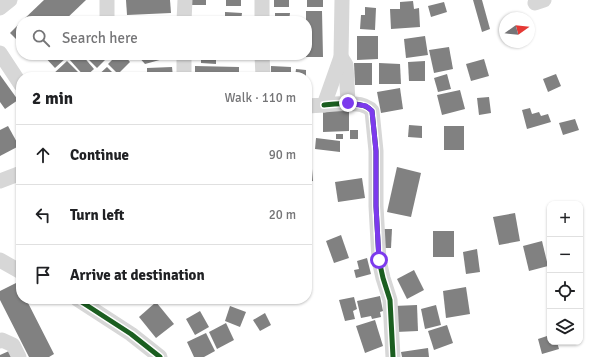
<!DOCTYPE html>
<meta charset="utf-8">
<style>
:root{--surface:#fff;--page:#f6f6f6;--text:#202124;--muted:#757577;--line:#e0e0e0}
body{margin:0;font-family:Signika,sans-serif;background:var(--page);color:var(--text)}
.controls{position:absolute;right:12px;bottom:12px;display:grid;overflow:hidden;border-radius:8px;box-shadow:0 1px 3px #0004}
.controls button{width:36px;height:36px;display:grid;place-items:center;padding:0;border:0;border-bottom:1px solid var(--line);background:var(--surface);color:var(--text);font:20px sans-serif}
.compass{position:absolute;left:499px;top:12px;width:36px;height:36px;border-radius:50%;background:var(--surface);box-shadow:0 1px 3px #0004;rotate:75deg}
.stop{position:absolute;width:12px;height:12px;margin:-9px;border:3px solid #7c3aed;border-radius:50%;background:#fff}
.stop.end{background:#7c3aed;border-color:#fff;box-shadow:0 1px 4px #0008}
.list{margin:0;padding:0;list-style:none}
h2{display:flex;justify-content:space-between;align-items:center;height:52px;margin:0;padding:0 16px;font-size:17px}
h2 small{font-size:13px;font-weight:400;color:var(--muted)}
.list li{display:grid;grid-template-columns:26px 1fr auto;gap:12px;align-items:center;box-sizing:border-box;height:60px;padding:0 16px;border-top:1px solid var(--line)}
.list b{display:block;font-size:15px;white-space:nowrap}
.list em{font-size:13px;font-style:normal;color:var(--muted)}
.icon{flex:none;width:22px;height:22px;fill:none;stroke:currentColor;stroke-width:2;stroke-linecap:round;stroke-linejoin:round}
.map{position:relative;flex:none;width:595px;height:357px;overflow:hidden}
.search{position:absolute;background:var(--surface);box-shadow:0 1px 3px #0004;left:16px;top:16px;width:296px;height:44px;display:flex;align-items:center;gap:10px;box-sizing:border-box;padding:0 14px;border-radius:16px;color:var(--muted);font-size:15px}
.panel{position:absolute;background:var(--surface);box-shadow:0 1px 3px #0004;left:16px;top:72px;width:296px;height:232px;border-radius:16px}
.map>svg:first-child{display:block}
.building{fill:#818181}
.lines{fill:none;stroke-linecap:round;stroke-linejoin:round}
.minor{stroke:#d7d7d7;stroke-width:15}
.cycleway-casing{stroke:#fff;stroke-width:8}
.cycleway{stroke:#1b5e20;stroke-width:5}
.route{stroke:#7c3aed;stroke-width:5}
</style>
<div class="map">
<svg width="595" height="357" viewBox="0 0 595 357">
<rect width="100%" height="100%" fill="#fff"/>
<g class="building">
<polygon points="44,0 86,0 64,21 22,21"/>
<polygon points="126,0 170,0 171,13 127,15"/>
<rect x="192" y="0" width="14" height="5"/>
<rect x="226" y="0" width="15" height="6"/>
<rect x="274" y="0" width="15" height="7"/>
<rect x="307" y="0" width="16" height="7"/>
<polygon points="473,0 482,0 490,29 482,32"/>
<polygon points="413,1 414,9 419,8 420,27 391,29 390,9 400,9 400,2"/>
<polygon points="444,2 447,12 431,17 428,6"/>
<polygon points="365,7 376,8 375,30 360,29 361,15 365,15"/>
<polygon points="306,11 322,11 323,57 306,57 307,21 306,21"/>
<polygon points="225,12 242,13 241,21 225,21"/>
<polygon points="275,13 290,13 289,21 275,21"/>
<rect x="201" y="19" width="15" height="2"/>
<polygon points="21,22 21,44 10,33"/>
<polygon points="357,36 378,36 378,59 357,60"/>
<polygon points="425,36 428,55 406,58 404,39"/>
<polygon points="449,47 453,69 434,73 429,50"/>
<polygon points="43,55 63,55 66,58 55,68"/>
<polygon points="73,55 82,55 94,69 85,77 69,59"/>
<polygon points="88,55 100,55 105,60 97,68 86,57"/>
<polygon points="117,55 124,55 130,62 118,74 108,64"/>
<polygon points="137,55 167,55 167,58 145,64"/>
<polygon points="201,55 216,55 216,64 201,63"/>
<rect x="224" y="55" width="17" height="4"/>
<rect x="275" y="55" width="14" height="3"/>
<polygon points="484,59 489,76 471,81 466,64"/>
<polygon points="67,61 83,77 52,77 51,76"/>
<polygon points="425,61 425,81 409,81 408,62"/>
<polygon points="354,63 372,63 372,85 355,85"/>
<polygon points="379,63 400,64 401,84 379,84"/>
<polygon points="195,66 239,67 239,77 195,77"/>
<polygon points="271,66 291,67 291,77 271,77"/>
<polygon points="107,67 117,77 96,77"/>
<polygon points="172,67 173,77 147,77 147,68"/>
<polygon points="296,69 306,70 306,77 295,77"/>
<polygon points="447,74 451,89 438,92 434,78"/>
<polygon points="556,74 561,86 548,92 543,79"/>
<polygon points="0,75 18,100 5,109 0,102"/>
<polygon points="400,88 403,109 381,113 377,92"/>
<polygon points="460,90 465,109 442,115 437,95"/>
<polygon points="489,97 491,113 479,115 477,98"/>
<polygon points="323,108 349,108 349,131 323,132"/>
<polygon points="530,108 532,114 539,112 541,116 548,114 551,122 527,129 522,110"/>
<polygon points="575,119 579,130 563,135 559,123"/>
<polygon points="409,125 422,126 422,138 408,137"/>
<polygon points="8,126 19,146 0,156 0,130"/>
<rect x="444" y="126" width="20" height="24"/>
<rect x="350" y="130" width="8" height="9"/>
<rect x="336" y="134" width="7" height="5"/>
<polygon points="316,138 340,141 340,152 315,149"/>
<polygon points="307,164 308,164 308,170 312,169 313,181 307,182"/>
<polygon points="397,167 421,173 411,217 387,212"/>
<polygon points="362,178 365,198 338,202 335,182"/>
<polygon points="515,213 520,241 499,245 493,217"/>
<polygon points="381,229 392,229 391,248 381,248"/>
<rect x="433" y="231" width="21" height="26"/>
<polygon points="341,235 349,258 334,263 326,241"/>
<polygon points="542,241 548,266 529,271 523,246"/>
<polygon points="477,249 480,272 466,274 463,252"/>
<polygon points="367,258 371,274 356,278 354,270 359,269 357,261"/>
<polygon points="414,270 424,290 407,299 397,279"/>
<polygon points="18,282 21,289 21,299 26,299 54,354 49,357 29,357 0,300 0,291"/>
<polygon points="466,287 470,314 446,318 443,291"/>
<polygon points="380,296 383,311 380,312 381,317 372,319 371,316 361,318 357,301"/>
<polygon points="354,297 357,309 353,311 355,319 345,321 339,300"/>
<polygon points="222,299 235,299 232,304"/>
<polygon points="156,302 174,324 156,338 139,317"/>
<polygon points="417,305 418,331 396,332 394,306"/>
<polygon points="436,305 441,325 425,329 421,309"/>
<polygon points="230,306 246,312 240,327 225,321"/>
<polygon points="200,311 209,327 195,335 186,319"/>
<polygon points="265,313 271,325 260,331 253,320"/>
<polygon points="375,320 383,346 365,353 356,326"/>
<polygon points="226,323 234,340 217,349 209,332"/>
<polygon points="447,325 453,343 434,350 428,331"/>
<polygon points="206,333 215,351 204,357 194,357 187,342"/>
<polygon points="550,335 550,342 557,342 559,349 542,354 538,339"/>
<polygon points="428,348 429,357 402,357 401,352"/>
<polygon points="9,351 12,357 0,357 0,355"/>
</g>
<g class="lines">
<g class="minor">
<polyline points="262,0 262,21"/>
<polyline points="535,3 544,0"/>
<polyline points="0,8 10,0"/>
<polyline points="107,21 107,0"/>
<polyline points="184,21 185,0"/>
<polyline points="0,53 21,85"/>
<polyline points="262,55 263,77"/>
<polyline points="341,57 346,65 348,103"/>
<polyline points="184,77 184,55"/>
<path d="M324,105c13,-1 40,-5 48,6l4,40v55l3,54 4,18 7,22 3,57"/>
<polyline points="307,106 324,105 341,57 342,0"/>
<polyline points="0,181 21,173"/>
<polyline points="0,260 21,272"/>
<polyline points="77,299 131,334 160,357"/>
<polyline points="0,341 2,340 13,345 19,357"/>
</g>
<defs>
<g id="cycleway">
<path d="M324,105c13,-1 40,-5 48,6l4,40v55l3,54 4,18 7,22 3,57"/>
<polyline points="77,299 131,334 160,357"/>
</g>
</defs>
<use href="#cycleway" class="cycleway-casing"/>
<use href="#cycleway" class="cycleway"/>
</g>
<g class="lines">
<polyline class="route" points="348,103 366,106 372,111 376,151 376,206 379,260"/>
</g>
</svg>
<div class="controls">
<button>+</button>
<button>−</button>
<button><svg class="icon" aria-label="locate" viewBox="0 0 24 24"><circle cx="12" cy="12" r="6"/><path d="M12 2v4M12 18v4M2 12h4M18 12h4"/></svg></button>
<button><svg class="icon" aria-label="layers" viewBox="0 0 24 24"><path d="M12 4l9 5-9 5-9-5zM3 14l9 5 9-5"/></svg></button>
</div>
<svg class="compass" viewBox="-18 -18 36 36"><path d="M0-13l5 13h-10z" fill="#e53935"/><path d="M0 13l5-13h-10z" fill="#757577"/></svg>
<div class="stop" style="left:379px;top:260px"></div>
<div class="stop end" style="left:348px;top:103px"></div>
<div class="search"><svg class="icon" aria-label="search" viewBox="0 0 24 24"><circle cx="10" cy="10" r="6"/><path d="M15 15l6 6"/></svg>Search here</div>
<section class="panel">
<h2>2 min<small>Walk · 110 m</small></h2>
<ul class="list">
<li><svg class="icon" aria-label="ahead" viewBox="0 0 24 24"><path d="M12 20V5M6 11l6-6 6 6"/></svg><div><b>Continue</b></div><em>90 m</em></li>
<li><svg class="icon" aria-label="left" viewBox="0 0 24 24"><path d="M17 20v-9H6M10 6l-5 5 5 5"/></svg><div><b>Turn left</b></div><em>20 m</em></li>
<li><svg class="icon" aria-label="arrive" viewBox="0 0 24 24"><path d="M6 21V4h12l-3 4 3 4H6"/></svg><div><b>Arrive at destination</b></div></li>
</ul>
</section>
</div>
